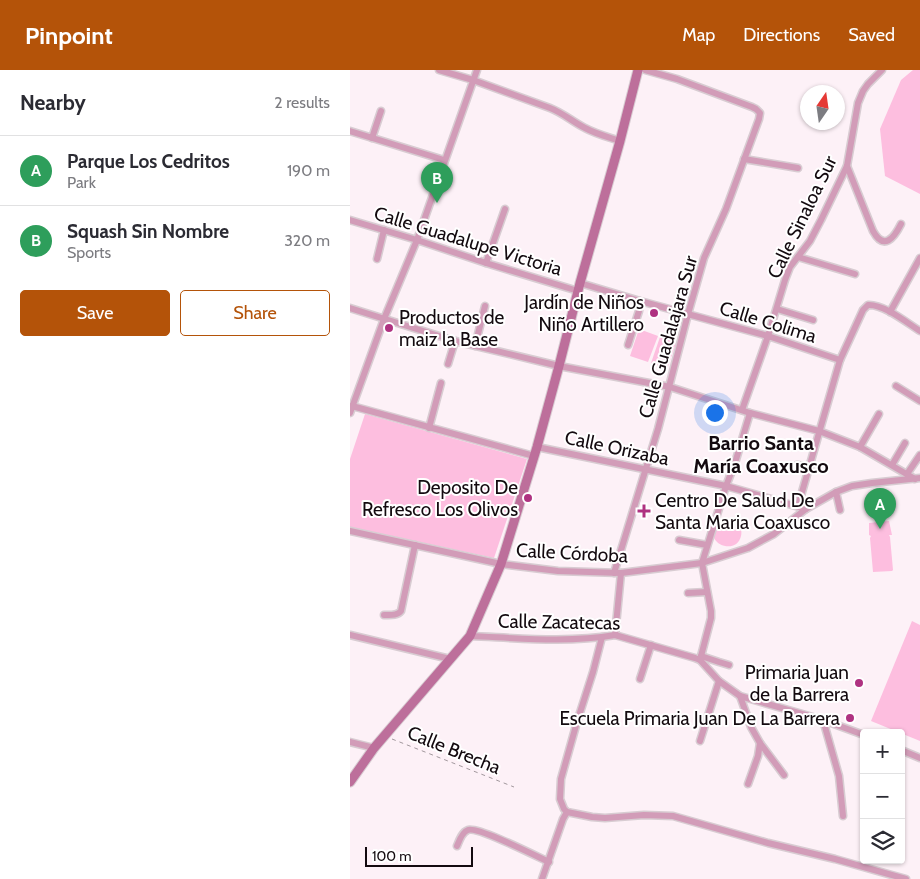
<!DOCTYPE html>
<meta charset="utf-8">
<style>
:root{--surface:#fff;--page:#f2f2f3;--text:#2b2b33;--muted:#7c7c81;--line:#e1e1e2;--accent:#b45309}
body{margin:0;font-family:Cabin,sans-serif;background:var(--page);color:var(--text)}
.controls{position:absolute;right:15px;bottom:15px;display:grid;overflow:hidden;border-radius:5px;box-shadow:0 1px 4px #0004}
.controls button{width:45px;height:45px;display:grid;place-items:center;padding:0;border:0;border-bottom:1px solid var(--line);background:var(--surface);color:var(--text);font:25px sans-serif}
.compass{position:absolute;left:450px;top:15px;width:45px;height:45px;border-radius:50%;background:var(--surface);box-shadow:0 1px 4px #0004;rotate:13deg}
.scale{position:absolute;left:15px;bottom:12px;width:108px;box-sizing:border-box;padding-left:5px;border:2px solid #130a0f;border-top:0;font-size:14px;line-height:18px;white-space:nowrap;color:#130a0f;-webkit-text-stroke:4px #fff;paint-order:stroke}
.you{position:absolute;left:364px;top:342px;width:18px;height:18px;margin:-12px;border:4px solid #fff;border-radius:50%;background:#1a73e8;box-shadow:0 0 0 8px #1a73e833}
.badge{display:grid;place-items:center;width:32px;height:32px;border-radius:50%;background:var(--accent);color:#fff;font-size:16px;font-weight:700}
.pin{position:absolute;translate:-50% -41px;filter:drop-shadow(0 1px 2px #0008)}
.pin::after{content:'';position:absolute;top:26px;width:18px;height:15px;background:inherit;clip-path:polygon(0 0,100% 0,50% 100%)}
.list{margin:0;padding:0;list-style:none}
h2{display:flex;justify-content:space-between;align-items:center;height:65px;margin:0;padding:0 20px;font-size:21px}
h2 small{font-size:16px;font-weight:400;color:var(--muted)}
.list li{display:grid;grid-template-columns:32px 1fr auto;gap:15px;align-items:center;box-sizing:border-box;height:70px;padding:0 20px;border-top:1px solid var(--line)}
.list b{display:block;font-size:19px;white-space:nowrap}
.list p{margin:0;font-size:16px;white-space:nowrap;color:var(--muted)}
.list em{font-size:16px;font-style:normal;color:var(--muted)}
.actions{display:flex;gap:10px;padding:15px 20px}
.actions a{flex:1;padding:11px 0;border:1px solid var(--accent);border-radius:5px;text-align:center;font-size:18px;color:var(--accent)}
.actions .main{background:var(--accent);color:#fff}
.icon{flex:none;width:28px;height:28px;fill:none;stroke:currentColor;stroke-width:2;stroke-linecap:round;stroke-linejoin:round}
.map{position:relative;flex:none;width:570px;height:809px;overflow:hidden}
header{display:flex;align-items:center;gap:30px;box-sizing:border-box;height:70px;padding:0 25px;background:var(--accent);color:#fff}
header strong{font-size:24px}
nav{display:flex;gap:28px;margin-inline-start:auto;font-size:18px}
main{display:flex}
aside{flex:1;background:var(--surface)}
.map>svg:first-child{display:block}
.green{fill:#fdbedf}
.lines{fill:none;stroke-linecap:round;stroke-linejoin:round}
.street-casing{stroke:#d8ccd2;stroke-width:9}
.secondary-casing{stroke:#d8ccd2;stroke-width:11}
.path{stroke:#a2989d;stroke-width:1;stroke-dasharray:4 4;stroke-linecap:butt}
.street{stroke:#d29cb8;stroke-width:6}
.secondary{stroke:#bd6f9b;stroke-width:9}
.poi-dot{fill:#af3281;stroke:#fff;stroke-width:2}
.labels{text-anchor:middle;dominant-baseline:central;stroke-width:4;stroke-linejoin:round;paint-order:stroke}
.street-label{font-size:19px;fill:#130a0f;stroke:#fff}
.poi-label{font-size:19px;fill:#130a0f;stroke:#fff;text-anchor:end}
.neighbourhood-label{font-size:20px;font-weight:bold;fill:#130a0f;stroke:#fff}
</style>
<header>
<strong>Pinpoint</strong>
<nav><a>Map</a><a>Directions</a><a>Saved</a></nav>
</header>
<main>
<aside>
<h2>Nearby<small>2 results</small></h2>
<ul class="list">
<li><span class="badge" style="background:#2e9e5b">A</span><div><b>Parque Los Cedritos</b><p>Park</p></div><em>190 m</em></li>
<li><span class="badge" style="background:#2e9e5b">B</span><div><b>Squash Sin Nombre</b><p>Sports</p></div><em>320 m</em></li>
</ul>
<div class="actions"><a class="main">Save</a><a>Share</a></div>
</aside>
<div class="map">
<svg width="570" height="809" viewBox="0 0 570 809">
<rect width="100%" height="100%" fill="#fdf1f7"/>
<g class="green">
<polygon points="563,0 570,0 570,124 535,106 530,59 551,10"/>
<polygon points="289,259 308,266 298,292 280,286"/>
<polygon points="310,267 326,273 317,299 301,293"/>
<polygon points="15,344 177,389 144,488 0,457 0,389"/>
<path d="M371,451l18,4c2,4 3,6 2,11 -5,22 -44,5 -20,-15z"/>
<polygon points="539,451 542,465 539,465 540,467 543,500 542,501 523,502 520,468 521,466 519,465 519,453"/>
<polygon points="562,551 570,555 570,671 521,651"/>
</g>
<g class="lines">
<defs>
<g id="street">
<path d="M89,0l34,10 77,28c13,5 23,14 35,20 11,6 23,9 35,13"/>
<polyline points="0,61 94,90"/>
<polyline points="22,68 31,41"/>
<polyline points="394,89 448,98"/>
<path d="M497,96l26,65c11,20 21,7 28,-7"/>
<polyline points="0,150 67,170 136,193 228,221"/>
<polyline points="448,187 505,204"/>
<polyline points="27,189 34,160"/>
<polyline points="136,193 155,139"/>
<polyline points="230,213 290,231 418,266 490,290"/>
<polyline points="0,238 105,271 209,296 320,317 400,343 469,361 510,377 565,409"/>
<polyline points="427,239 463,250"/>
<polyline points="540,242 570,188"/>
<polyline points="278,275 289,241 290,231"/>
<polyline points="125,276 135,236"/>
<polyline points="98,294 105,271"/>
<polyline points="546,316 570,331"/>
<polyline points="2,336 184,386"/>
<polyline points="392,340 418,266 435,210 440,197 460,171 471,150 497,96 508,33 513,21 518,14 532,0"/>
<polyline points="0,343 34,249 67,170 127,0"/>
<polyline points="79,358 91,313"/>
<polyline points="187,377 376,416 456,439"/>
<polyline points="510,377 529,344"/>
<polyline points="447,395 460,397"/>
<polyline points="542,395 555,373"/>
<polyline points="557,404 570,385"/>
<polyline points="486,422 490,440"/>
<path d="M448,436l42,-146 23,-50 5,-5c16,-1 39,18 52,26"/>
<polyline points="0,461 151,494 208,501 271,503 352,493 398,478 424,464 456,439 486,422 502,416 522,413 570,408"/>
<polyline points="329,470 357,475"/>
<polyline points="264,503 308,359 338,244 354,188 376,139 409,49 410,43 406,39 402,37 327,9 295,0"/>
<polyline points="338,523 357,522"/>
<path d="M34,545c6,0 13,1 17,-4l14,-66"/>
<polyline points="0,565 100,589"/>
<polyline points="265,565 271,503"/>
<path d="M120,566c48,2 98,7 145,-1l80,23 5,2 19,21 21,15 83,24 41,15"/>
<polyline points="252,567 243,602 227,652 211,709 210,729 214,739 217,742 242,747 255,748 294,745 323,746 418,773 485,789 556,809"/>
<polyline points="351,586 369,592 379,595"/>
<polyline points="350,590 361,548 361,541 352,493 376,416 385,393 400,343"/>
<polyline points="290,609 301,575"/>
<polyline points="390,626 401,657 410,673 434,705"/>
<polyline points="473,650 489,706 493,746"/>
<polyline points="350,671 369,611"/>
<polyline points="0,672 24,678"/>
<polyline points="551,680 570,688"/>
<polyline points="398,714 408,686 410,673"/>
<path d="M107,776c2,-5 5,-14 11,-16 9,-4 68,26 81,32"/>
<polyline points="192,809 213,749 217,742"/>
</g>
<polyline id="secondary" points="0,712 24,678 120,566 151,494 187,377 209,296 230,213 270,71 288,0"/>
</defs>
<use href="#street" class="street-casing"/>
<use href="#secondary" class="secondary-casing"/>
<polyline class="path" points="42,669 164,717"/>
<use href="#street" class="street"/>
<use href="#secondary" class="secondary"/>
</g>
<g class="poi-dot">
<circle cx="304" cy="243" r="5"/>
<circle cx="39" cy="258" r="5"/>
<circle cx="178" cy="428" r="5"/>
<path d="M291.5 433.5h5v5h5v5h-5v5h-5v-5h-5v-5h5z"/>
<circle cx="509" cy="613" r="5"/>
<circle cx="500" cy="648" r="5"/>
</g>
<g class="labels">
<g class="street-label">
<text transform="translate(452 147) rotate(-64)">Calle Sinaloa Sur</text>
<text transform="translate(118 171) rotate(17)">Calle Guadalupe Victoria</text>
<text transform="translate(418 252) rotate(17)">Calle Colima</text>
<text transform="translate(318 267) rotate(-74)">Calle Guadalajara Sur</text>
<text transform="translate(267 378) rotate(12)">Calle Orizaba</text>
<text transform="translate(222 483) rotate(3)">Calle Córdoba</text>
<text transform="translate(209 552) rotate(1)">Calle Zacatecas</text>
<text transform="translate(104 680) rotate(22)">Calle Brecha</text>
</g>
<g class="poi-label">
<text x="294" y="232">Jardín de Niños<tspan x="294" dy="22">Niño Artillero</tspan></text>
<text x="49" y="247" text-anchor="start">Productos de<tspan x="49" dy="22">maiz la Base</tspan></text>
<text x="168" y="417">Deposito De<tspan x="168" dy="22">Refresco Los Olivos</tspan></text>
<text x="305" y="430" text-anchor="start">Centro De Salud De<tspan x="305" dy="22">Santa Maria Coaxusco</tspan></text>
<text x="499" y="602">Primaria Juan<tspan x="499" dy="22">de la Barrera</tspan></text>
<text x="490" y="648">Escuela Primaria Juan De La Barrera</text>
</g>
<g class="neighbourhood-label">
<text x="411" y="373">Barrio Santa<tspan x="411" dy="23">María Coaxusco</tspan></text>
</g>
</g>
</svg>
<div class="controls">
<button>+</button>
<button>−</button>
<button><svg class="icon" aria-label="layers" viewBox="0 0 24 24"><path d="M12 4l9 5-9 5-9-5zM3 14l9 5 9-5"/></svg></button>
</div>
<svg class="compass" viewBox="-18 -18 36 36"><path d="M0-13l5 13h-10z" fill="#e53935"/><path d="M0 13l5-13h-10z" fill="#7c7c81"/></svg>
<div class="scale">100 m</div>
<div class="you"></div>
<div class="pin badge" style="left:530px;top:459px;background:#2e9e5b">A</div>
<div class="pin badge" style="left:87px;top:133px;background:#2e9e5b">B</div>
</div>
</main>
